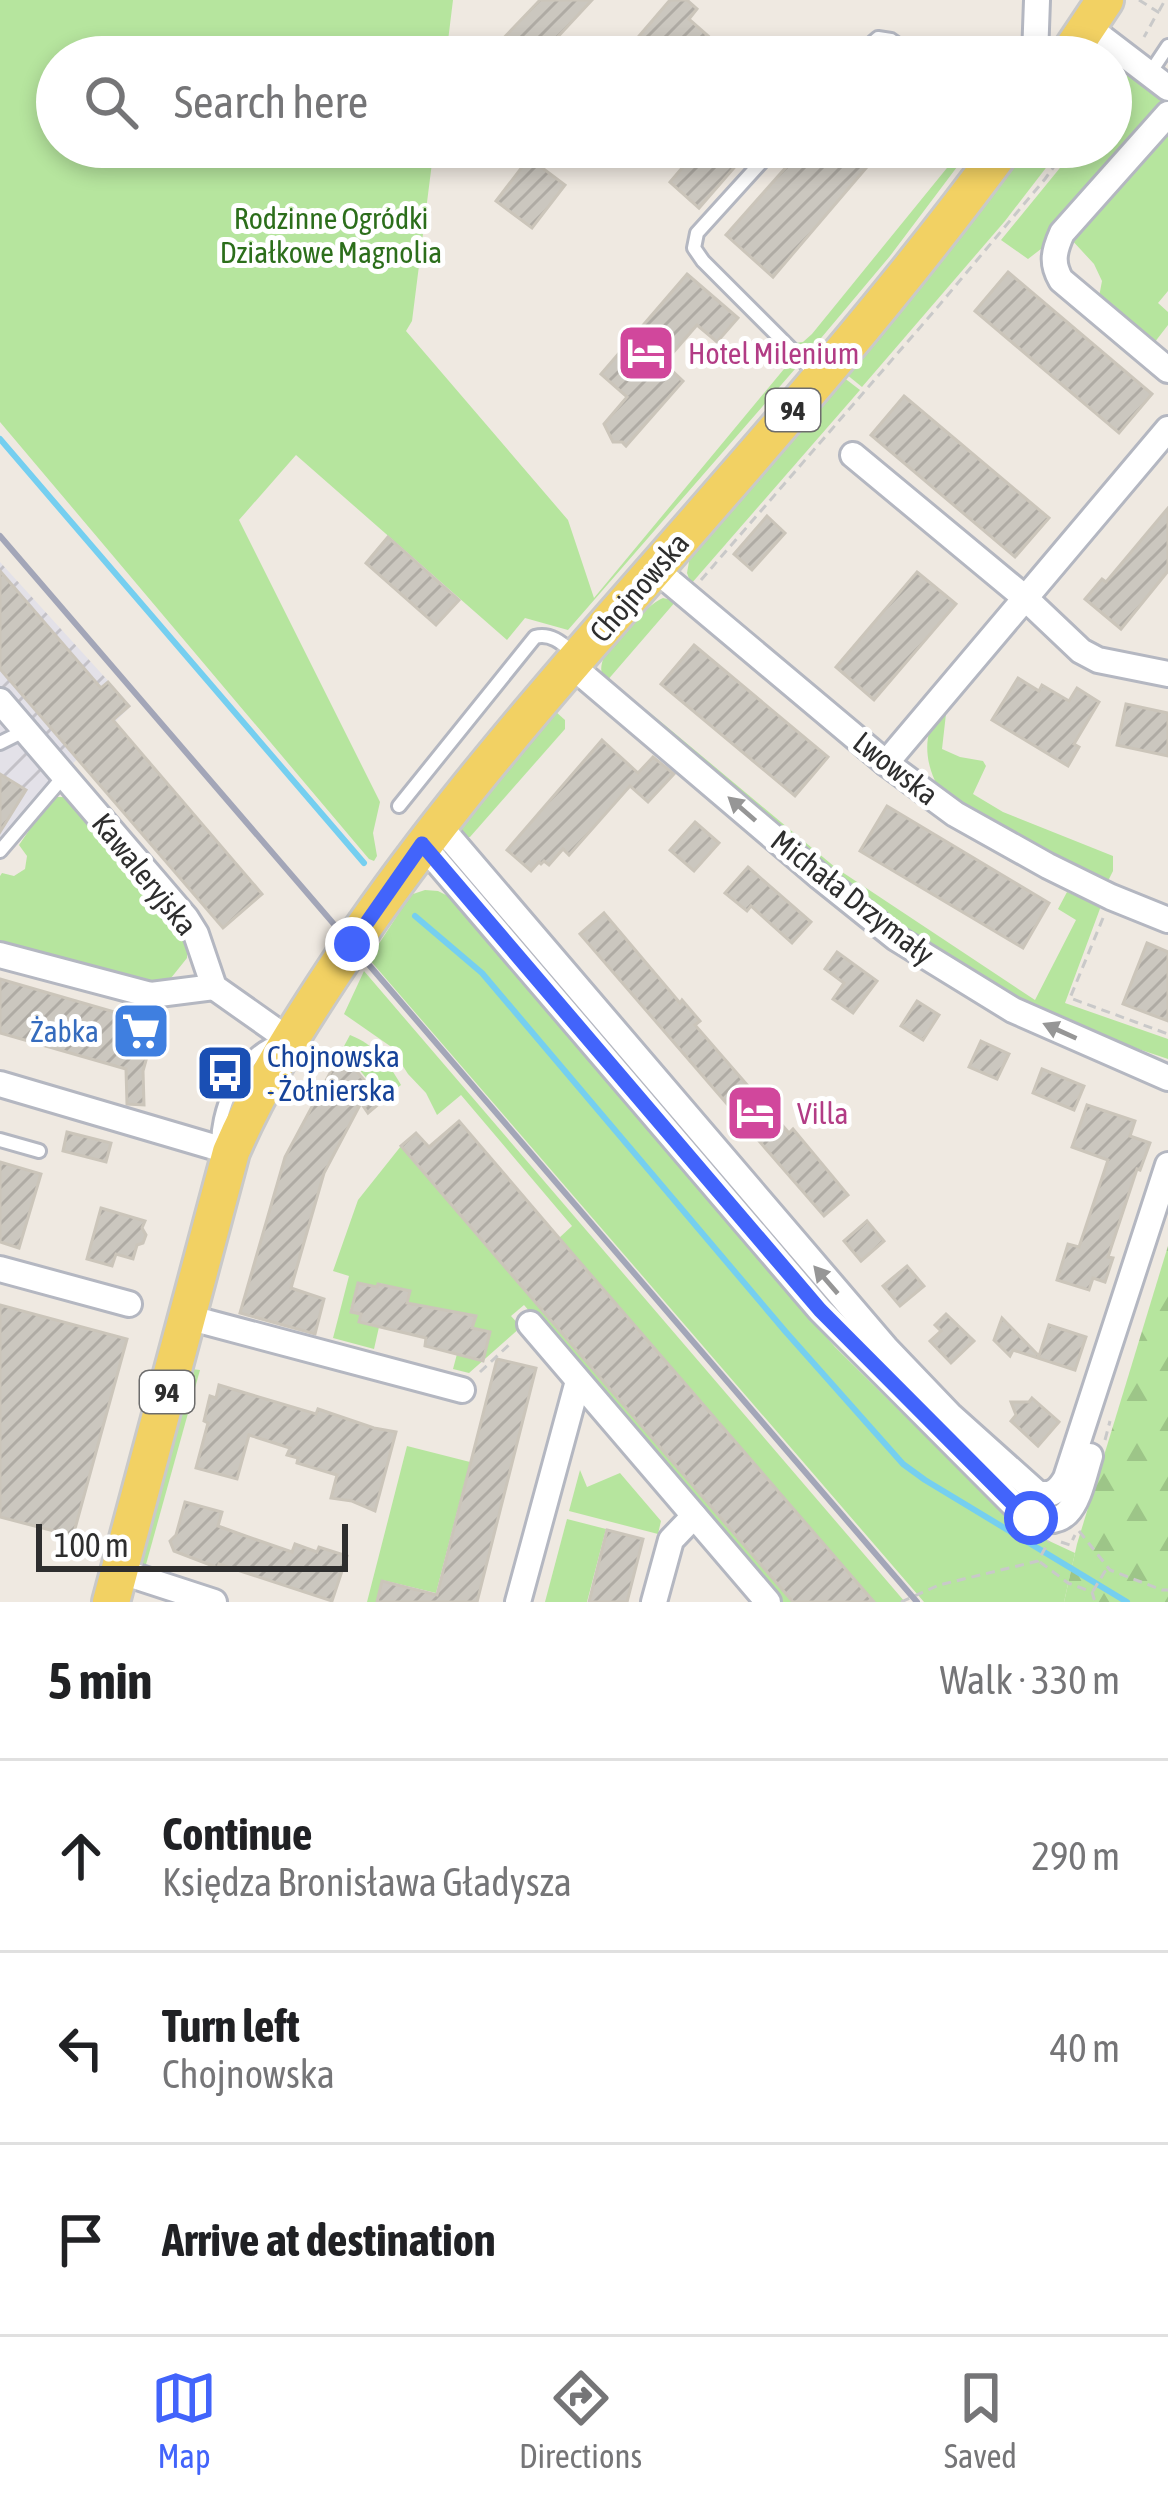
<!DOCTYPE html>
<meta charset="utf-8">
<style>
:root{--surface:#fff;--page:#f6f6f6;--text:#202124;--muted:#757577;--line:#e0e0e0;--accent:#4264fb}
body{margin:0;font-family:"Asap Condensed",sans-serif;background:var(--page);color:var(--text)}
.scale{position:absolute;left:36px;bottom:30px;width:312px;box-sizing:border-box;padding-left:12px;border:6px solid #2e2e2e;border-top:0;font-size:33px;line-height:42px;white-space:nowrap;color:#2e2e2e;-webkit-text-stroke:9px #fff;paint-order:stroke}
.stop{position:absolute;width:36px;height:36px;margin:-27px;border:9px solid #4264fb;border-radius:50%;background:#fff}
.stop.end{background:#4264fb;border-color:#fff;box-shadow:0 3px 12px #0008}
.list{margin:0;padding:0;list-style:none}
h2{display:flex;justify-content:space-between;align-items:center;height:156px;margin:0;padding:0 48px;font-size:51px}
h2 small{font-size:39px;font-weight:400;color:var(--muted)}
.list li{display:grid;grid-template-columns:78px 1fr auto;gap:36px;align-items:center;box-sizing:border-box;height:192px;padding:0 48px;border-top:3px solid var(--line)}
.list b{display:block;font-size:45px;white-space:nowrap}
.list p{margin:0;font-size:39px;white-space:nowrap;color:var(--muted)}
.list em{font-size:39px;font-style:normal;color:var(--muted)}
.icon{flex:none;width:66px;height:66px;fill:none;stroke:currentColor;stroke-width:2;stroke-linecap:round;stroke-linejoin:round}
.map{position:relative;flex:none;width:1168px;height:1602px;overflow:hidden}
.search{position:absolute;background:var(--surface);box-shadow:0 6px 18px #0003;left:36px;right:36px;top:36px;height:132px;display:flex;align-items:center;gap:30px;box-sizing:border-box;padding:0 42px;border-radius:66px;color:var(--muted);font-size:45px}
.sheet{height:732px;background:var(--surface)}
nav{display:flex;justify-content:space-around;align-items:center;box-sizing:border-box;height:168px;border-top:3px solid var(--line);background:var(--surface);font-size:33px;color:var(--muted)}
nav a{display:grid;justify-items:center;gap:6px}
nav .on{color:var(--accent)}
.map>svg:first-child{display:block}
.industrial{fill:url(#industrial-furrows)}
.grass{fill:#b6e59e}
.forest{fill:url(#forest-firs)}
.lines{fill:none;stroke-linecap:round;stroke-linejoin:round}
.stream{stroke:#75cff0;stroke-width:6}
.building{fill:url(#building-hatch);stroke:#cbc5ba;stroke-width:3}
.service-casing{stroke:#b4b7c1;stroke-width:18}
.minor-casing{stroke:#b4b7c1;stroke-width:30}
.primary-casing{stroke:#c9c9c9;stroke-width:42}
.path{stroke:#c9c9c9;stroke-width:3;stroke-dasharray:9 6;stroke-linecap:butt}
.service{stroke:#fff;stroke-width:12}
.minor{stroke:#fff;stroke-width:24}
.primary{stroke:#f2d163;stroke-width:36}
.rail{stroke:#a3a6b8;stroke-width:6}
.oneway{fill:#969696}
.route{stroke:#4264fb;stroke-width:15}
.labels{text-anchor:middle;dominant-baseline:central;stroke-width:10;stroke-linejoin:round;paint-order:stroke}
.shield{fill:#fff;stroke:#6d6d6d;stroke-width:3}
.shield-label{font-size:27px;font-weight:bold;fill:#2e2e2e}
.park-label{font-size:30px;fill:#2c6e1b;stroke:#fff}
.hotel-label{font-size:30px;fill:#b23c85;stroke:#fff;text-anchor:start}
.street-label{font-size:30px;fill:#2e2e2e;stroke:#fff}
.shop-label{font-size:30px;fill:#366cbe;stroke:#fff;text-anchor:end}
.transit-label{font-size:30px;fill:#164399;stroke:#fff;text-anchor:start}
</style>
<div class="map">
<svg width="1168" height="1602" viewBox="0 0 1168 1602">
<defs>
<pattern id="industrial-furrows" width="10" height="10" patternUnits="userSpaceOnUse" patternTransform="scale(3)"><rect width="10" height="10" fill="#e3e1e8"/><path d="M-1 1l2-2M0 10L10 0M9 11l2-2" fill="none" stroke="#c3c1c7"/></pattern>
<pattern id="forest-firs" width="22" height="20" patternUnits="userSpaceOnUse" patternTransform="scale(3)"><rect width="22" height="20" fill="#b6e59e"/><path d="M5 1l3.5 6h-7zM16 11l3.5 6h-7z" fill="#9dc588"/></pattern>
<pattern id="building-hatch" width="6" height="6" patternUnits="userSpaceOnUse" patternTransform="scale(3)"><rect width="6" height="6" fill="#cbc7bf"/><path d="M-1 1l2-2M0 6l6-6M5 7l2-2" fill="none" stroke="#afaba4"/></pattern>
</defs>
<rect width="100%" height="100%" fill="#efe9e1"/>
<polygon class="industrial" points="0,562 131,706 57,779 0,855"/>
<g class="grass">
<polygon points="0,0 453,0 446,57 57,57 57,147 434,147 412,321 406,331 568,520 594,598 784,369 785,356 795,369 568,630 525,618 507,640 296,455 239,520 380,802 373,833 377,856 374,861 369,859 0,422"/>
<polygon points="1133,68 1162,93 1162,108 1050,242 1028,259 1001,240 1077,147 1111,147 1111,99"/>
<polygon points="1168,123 1168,291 1158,303 1168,312 1168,325 1151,347 1098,302 1102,281 1094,264 1070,238"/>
<polygon points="964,147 972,147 890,256 811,350 795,343 803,342 812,334"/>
<polygon points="1023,147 1062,147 1005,221 862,387 846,374"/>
<polygon points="843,377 860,390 691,584 687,573 690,556"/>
<path d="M663,598l13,3 -70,81c-4,-8 -6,-11 -4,-19 3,-16 46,-59 61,-65z"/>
<path d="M947,705l-5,44 18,8 23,4 3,5 -13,28 30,18 110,44v15l-4,8 -7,1 -10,-3 -148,-82c-14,-17 -21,-44 -14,-66 3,-9 11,-17 17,-24z"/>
<polygon points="642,706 836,868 1035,1000 1076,920 1058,909 1067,892 1101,906 1065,1003 1168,1039 1168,1059 1088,1032 1028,1006 930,949 864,898"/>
<polygon points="555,711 565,720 565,729 470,837 463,838 458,830 463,819"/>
<polygon points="55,797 66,797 73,801 180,926 187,939 187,958 171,978 157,986 0,945 0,876 2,873 14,876 25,869 27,856 19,845 47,804"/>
<polygon points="425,890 438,891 454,899 835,1347 1014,1524 1018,1522 1032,1533 1075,1553 1064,1602 924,1602 369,959 408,899 413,894"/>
<polygon points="364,971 905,1602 874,1602 559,1238 572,1226 461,1095 437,1115 426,1093 408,1074 390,1046 344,1014"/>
<path d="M350,1035c25,10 38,27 51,50l-18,13 -36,-43 -4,-7z"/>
<polygon points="401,1146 793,1602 781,1602 524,1305 511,1316 521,1327 469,1373 453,1369 457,1354 483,1361 490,1332 473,1328 475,1316 407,1303 409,1291 379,1283 377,1287 358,1282 350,1311 360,1314 359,1322 379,1327 374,1349 333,1338 349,1276 333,1271 358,1200"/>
<polygon points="191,1369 200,1370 145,1568 139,1564"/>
<polygon points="407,1446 470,1462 436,1593 382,1580 376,1602 367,1602"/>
<polygon points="580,1470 587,1487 620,1473 661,1521 658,1534 569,1511"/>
<polygon points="567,1519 606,1529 587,1602 545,1602"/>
</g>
<polygon class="forest" points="1168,1246 1168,1602 1064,1602 1077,1544"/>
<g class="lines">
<g class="stream">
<polyline points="0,439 364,863"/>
<polyline points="415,916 482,973 785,1331 903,1464 925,1480 1127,1602"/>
</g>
</g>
<g class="building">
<polygon points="540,0 592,0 539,57 507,57 496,46"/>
<polygon points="670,0 687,0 697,9 689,19 732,57 621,57"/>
<polygon points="700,147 752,147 699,208 670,182"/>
<polygon points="804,147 884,147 773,277 726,235"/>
<polygon points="529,158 565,185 532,228 496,201"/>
<polygon points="1008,272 1152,394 1119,433 975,311"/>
<polygon points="687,274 738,318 717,342 697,325 664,363 683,381 626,446 622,442 613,442 604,424 627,397 601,374"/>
<polygon points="904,396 1049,518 1015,557 871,435"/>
<polygon points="1168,508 1168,571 1121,629 1085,599 1102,579 1106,582"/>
<polygon points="767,516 785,533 752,570 734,554"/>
<polygon points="388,537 459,600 436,625 366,563"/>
<polygon points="0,571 101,688 108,682 129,706 113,720 262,894 223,928 0,669"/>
<polygon points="917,572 956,604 874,700 836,667"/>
<polygon points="694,645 828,757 795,796 661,684"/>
<polygon points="1018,678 1039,691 1042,685 1069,701 1077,688 1099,702 1074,744 1079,747 1068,766 992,720"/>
<polygon points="1126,704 1168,713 1168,756 1117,745"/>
<polygon points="602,740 638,773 653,757 674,774 648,802 630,786 569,855 563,849 549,865 544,861 541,864 539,862 531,871 507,850"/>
<polygon points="0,774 26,790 0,832"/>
<polygon points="887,806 1049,903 1023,948 860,851"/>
<polygon points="695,822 719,843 694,871 670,850"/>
<polygon points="748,867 811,922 792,943 751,906 747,911 725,893"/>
<polygon points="604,913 680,1003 682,1000 700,1021 695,1025 789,1133 793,1129 848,1195 824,1216 580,934"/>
<polygon points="1147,943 1168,952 1168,1021 1123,1004"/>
<polygon points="837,952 877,981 853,1013 833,999 844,983 825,969"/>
<polygon points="0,979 156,1024 143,1071 144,1105 127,1104 126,1069 0,1033"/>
<polygon points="917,1001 939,1015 923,1040 901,1026"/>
<polygon points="981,1041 1009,1054 997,1079 969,1067"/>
<polygon points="337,1060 347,1060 382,1101 368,1113 361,1103 324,1173 301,1253 291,1288 324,1299 315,1334 240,1313 285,1157"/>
<polygon points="1042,1069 1084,1086 1074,1110 1033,1093"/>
<polygon points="1087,1105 1135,1121 1130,1136 1150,1143 1140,1170 1137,1169 1108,1257 1113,1258 1105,1282 1093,1278 1089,1290 1057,1280 1068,1244 1079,1247 1108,1160 1072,1147"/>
<polygon points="459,1121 559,1238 874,1602 793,1602 401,1146 416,1133 429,1147"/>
<polygon points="67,1132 111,1143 106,1162 63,1151"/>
<polygon points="0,1162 41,1174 19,1248 0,1242"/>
<polygon points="101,1208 145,1221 142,1228 146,1235 143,1243 137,1245 133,1259 116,1254 112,1266 87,1259"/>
<polygon points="867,1221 884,1241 861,1261 844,1241"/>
<polygon points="907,1266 924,1286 900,1306 883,1286"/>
<polygon points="358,1283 377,1287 378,1284 410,1291 407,1303 476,1316 472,1328 490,1332 483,1361 425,1346 426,1338 359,1322 361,1314 351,1312"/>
<polygon points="0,1305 127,1339 73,1536 0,1517"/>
<polygon points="946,1314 974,1341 951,1363 930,1341 941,1331 935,1325"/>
<polygon points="1002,1318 1039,1356 1049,1325 1086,1337 1075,1370 1013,1350 1010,1356 994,1340"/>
<polygon points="497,1359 536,1368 477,1602 377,1602 382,1581 437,1595"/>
<polygon points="219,1385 316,1414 318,1409 374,1428 396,1432 375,1511 352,1501 331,1498 337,1475 297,1463 298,1458 287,1455 290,1448 249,1435 237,1479 196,1468 208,1423 204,1421 210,1396 216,1398"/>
<polygon points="1032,1398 1059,1422 1038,1446 1011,1421 1016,1415 1011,1402 1029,1402"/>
<polygon points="185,1502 222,1512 218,1526 240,1534 292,1552 295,1544 317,1552 319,1547 347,1556 332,1601 219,1564 218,1568 174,1551 170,1541 176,1535"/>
<polygon points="607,1530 643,1539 627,1602 589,1602"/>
</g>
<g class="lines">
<defs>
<g id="service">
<polyline points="856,57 878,38 891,40 915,57"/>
<polyline points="1150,73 1168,46"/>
<polyline points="775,147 697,233 694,248 703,261 815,373"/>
<polyline points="0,743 24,731"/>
<path d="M399,806l136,-169c17,-5 30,9 42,19"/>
<polyline points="0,851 64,776"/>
<polyline points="0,1140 39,1151"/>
<path d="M219,1149c-5,-34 22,-97 57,-106"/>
</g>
<g id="minor">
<polyline points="1088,27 1168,88"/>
<polyline points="1035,57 1037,0"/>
<path d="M1168,114l-106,119c-8,18 -11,30 -1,47l107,90"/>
<polyline points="853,455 1024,597 1081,651 1098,660 1168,674"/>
<polyline points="655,569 886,763 955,814 1048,866 1111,897 1168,920"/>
<polyline points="571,665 820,877 896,938 1013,1010 1168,1078"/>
<polyline points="0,701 186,918 196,934 214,987 289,1040"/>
<polyline points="886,763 1168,429"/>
<path d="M438,824l448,524 65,68 86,77c15,4 22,-3 29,-15l102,-313"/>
<path d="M422,844l398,466 200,201c53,29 58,-16 70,-55"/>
<polyline points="0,955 151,995 214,987"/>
<polyline points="0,1084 231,1152"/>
<polyline points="0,1269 129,1304"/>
<polyline points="187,1317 462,1390"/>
<polyline points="530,1324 768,1602"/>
<polyline points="119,1571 214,1602"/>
<polyline points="518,1602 578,1381"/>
<polyline points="654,1602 671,1540 694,1516"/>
</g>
<g id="primary">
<polyline points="1067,57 1105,0"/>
<path d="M111,1602l120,-450c28,-65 64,-122 103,-181 77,-117 165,-223 257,-329 141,-162 286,-322 413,-495"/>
</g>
</defs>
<use href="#service" class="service-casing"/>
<use href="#minor" class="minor-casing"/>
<use href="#primary" class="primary-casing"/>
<g class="path">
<polyline points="1139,0 1158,12 1144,37"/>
<polyline points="1159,11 1165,0"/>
<polyline points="701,580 936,309 1045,179 1068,147"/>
<polyline points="1103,918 1070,998 1168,1034"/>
<polyline points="480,1372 512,1342"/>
<polyline points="1105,1440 1110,1421"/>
<polyline points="1079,1531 1110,1570 1162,1590 1168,1590"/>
<polyline points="1061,1542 1070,1545 1075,1535"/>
<polyline points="1040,1562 1068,1583 1092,1592 1095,1602"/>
<polyline points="1093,1591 1107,1568"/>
<polyline points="901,1602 939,1585 1038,1561 1049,1541"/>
</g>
<use href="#service" class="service"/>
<use href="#minor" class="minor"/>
<use href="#primary" class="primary"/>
<polyline class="rail" points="0,536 917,1602"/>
</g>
<defs><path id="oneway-solid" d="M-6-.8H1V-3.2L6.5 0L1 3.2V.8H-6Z" transform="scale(3)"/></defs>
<g class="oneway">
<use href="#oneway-solid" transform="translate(742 809) rotate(-139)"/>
<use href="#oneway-solid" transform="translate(1060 1031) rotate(-156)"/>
<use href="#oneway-solid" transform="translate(826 1280) rotate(-131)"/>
</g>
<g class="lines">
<polyline class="route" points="352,944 422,844 820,1310 1020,1511 1031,1518"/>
</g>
<defs>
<symbol id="hotel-square" viewBox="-11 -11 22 22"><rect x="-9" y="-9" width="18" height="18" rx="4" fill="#d1479c" stroke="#fff"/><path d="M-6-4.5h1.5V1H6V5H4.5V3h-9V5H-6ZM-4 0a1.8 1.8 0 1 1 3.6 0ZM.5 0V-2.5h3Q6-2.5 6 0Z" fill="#fff"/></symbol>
<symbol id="supermarket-square" viewBox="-11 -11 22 22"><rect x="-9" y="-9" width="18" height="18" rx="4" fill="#3f7fe0" stroke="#fff"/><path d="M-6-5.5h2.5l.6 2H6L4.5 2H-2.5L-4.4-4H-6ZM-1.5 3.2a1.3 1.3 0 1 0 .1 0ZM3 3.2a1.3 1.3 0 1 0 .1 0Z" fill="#fff"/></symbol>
<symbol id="bus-square" viewBox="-11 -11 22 22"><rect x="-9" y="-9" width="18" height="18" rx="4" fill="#1a4fb4" stroke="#fff"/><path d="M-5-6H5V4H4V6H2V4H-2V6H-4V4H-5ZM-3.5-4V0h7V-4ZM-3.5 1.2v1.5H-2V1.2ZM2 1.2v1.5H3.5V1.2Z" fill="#fff"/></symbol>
</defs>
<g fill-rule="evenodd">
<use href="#hotel-square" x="613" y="320" width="66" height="66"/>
<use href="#supermarket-square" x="108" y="998" width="66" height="66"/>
<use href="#bus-square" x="192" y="1040" width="66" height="66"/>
<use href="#hotel-square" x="722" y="1080" width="66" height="66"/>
</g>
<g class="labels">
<g class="shield">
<rect x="766" y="389" width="54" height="42" rx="9"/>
<rect x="140" y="1371" width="54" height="42" rx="9"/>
</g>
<g class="shield-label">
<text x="793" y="410">94</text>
<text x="167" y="1392">94</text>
</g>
<g class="park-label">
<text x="331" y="218">Rodzinne Ogródki<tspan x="331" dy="34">Działkowe Magnolia</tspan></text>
</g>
<g class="hotel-label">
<text x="688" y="353">Hotel Milenium</text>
<text x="797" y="1113">Villa</text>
</g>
<g class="street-label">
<text transform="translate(639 587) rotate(-49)">Chojnowska</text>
<text transform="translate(896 768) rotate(38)">Lwowska</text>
<text transform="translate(145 874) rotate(51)">Kawaleryjska</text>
<text transform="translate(853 897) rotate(38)">Michała Drzymały</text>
</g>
<g class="shop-label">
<text x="99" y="1031">Żabka</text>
</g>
<g class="transit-label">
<text x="267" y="1056">Chojnowska<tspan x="267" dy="34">- Żołnierska</tspan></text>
</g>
</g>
</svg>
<div class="scale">100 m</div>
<div class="stop" style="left:1031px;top:1518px"></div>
<div class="stop end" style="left:352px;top:944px"></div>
<div class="search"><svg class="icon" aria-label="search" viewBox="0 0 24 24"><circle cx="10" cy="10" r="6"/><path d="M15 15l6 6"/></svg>Search here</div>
</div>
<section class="sheet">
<h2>5 min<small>Walk · 330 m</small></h2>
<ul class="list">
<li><svg class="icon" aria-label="ahead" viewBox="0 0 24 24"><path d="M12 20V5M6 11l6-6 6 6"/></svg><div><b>Continue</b><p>Księdza Bronisława Gładysza</p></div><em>290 m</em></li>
<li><svg class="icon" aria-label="left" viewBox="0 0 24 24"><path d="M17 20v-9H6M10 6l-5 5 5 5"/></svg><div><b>Turn left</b><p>Chojnowska</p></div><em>40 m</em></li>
<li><svg class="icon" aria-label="arrive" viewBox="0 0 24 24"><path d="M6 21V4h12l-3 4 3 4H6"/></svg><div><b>Arrive at destination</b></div></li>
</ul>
</section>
<nav>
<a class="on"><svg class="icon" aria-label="map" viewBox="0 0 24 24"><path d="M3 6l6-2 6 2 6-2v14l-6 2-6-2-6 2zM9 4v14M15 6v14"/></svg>Map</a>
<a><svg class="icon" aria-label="directions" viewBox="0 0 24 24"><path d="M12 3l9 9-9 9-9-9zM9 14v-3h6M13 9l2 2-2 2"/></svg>Directions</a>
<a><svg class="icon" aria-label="saved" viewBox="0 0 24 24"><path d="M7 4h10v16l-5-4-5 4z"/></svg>Saved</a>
</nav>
